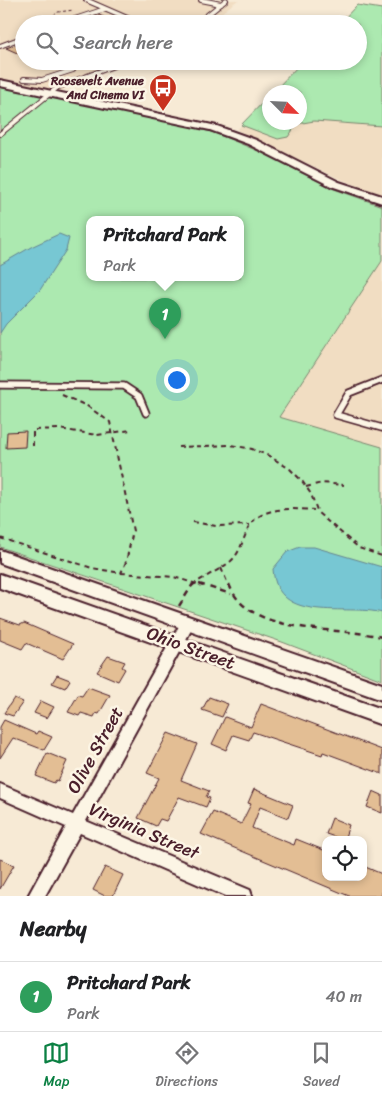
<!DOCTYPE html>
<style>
:root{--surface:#fff;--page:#f2f2f2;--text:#202124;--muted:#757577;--line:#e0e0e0;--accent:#0b8043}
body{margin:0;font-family:Sriracha,sans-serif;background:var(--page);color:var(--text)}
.controls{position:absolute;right:15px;bottom:15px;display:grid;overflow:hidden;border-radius:10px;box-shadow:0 2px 8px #0003}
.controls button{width:45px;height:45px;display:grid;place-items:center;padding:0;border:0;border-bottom:1px solid var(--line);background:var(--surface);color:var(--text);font:25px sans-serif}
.compass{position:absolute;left:262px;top:85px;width:45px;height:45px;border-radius:50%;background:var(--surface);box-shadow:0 2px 8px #0003;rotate:114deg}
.you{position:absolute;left:176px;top:379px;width:18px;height:18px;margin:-12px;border:4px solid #fff;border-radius:50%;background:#1a73e8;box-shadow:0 0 0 8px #1a73e833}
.badge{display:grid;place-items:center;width:32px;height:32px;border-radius:50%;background:var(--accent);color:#fff;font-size:16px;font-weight:700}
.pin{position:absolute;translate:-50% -41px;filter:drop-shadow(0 1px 2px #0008)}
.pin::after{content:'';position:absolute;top:26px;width:18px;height:15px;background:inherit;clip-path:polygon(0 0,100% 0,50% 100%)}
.popup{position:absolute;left:86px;top:216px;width:158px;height:65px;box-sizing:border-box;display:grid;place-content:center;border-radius:10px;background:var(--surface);filter:drop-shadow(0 1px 4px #0005);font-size:16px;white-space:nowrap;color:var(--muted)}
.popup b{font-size:19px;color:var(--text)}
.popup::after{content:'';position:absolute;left:50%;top:100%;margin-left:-10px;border:10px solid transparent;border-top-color:var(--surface)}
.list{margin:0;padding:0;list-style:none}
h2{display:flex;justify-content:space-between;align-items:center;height:65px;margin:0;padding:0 20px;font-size:21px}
h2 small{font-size:16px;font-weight:400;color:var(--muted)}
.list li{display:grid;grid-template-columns:32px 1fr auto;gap:15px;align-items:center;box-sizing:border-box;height:70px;padding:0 20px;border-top:1px solid var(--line)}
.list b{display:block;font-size:19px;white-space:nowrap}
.list p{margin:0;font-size:16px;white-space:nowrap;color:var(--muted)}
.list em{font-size:16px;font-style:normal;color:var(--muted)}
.icon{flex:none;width:28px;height:28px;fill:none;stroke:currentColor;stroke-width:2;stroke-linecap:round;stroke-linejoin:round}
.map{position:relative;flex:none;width:382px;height:896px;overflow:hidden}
.search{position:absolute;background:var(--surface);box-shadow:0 2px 8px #0003;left:15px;right:15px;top:15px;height:55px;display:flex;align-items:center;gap:12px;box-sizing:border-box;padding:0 18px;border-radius:28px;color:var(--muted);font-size:19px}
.sheet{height:135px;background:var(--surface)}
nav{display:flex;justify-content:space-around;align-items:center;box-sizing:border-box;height:70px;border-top:1px solid var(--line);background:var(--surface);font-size:14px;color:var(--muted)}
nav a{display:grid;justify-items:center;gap:2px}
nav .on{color:var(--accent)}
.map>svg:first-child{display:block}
.built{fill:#f1ddc2}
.green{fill:#ace9b0;stroke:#7b846e;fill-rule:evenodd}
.water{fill:#77c7d3;stroke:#658490}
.building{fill:#e3be94;stroke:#4a1f2b}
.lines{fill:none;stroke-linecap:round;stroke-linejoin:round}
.lane-far1-casing{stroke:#4a1f2b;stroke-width:6}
.lane-casing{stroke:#4a1f2b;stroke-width:9}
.street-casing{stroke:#4a1f2b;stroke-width:4}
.secondary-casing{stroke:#4a1f2b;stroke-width:4}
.path-far2{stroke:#4a1f2b;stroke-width:1;stroke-dasharray:3 2.5;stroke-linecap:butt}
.path-far1{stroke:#4a1f2b;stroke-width:2;stroke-dasharray:5 4;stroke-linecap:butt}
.path{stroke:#4a1f2b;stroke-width:2.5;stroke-dasharray:6 5;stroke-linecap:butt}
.lane-far1{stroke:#fcf5e5;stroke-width:4}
.lane{stroke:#fcf5e5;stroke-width:5.5}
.street{fill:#fcf5e5;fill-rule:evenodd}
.secondary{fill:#fcf5e5;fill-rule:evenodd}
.labels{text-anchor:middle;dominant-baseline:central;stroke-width:5;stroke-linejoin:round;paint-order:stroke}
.far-poi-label{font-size:12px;font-weight:bold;fill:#4a1f2b;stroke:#fcf5e5;text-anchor:end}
.near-street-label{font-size:18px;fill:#4a1f2b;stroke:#fcf5e5}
</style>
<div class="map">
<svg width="382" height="896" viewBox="0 0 382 896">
<rect width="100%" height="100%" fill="#f7ead5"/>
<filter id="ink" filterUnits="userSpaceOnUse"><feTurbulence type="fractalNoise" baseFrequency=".02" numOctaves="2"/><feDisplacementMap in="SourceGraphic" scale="10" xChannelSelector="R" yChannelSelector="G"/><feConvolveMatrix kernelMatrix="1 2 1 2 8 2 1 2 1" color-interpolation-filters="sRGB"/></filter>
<g filter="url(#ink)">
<g class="built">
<polygon points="0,0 238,0 207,24 24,24 24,61 136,61 81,80 61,91 0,79"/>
<polygon points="357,5 382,9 382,195 338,178 237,130 269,96 270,122 300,122 300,92 273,92 303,61 358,61 358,24 339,24"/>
<polygon points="382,261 382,447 278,418"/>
</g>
<g class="green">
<polygon points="357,5 382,9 382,126 314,121 297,124 288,137 278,139 241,125 269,96 270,122 300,122 300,92 273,92 303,61 358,61 358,24 339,24"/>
<path d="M0,87l180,37 35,9 43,18 76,38 48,17v55l-103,156 103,30v233l-100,-38 -282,-95zM90,220h150v58h-150z"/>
</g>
<g class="water">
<polygon points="59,234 69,238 66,250 40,290 6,324 0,333 0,265 31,247"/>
<path d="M300,547h14l68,20v46c-35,-10 -105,13 -109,-44l14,-17z"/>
</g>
<g class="building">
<polygon points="99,15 119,24 76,24 76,23"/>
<polygon points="24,42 24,56 6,48"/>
<polygon points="26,431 25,447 6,448 7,432"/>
<polygon points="0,618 20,625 24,623 73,644 63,659 26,643 22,649 0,640"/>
<polygon points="108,656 125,662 122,667 125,669 118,681 97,672"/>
<polygon points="57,675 70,680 65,688 52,683"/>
<polygon points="88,687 110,695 99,714 96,713 94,717 81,713 79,716 68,712 78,695 82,696"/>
<polygon points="209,697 228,704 222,717 202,710"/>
<polygon points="14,698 23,702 13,716 4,713"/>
<polygon points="41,701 54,707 47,718 34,713"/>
<polygon points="261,704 382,750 382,774 323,752 322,755 253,732 249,740 233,735 226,750 212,744 225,717 251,727"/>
<polygon points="4,720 36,734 38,731 52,737 44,750 13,738 0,758 0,727"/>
<polygon points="168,733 197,744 181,780 209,791 206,797 210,798 206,807 179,797 166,821 160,819 156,826 138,818 159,778 147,773"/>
<polygon points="47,753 67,761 58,781 56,780 54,783 36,776"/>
<polygon points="254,789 293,805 288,818 260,807 252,828 294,845 296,839 326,851 326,877 363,877 363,866 382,874 382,896 349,896 201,834 213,812 241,824 251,804 248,803"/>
<polygon points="373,791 382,795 382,813 367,807"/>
<polygon points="332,818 349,825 344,840 326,834"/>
<polygon points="0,859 14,865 0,889"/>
<polygon points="105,867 123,875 113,896 105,896 93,890"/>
</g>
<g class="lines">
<defs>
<g id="lane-far1">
<polyline points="86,0 141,24"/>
<polyline points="201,0 221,4"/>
<polyline points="60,24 105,9"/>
<polyline points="196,24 226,0"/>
<polyline points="0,46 24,37"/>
<polyline points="24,79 42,80 73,70"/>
<polyline points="0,134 58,87 127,61"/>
</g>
<g id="lane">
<polyline points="382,380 349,393 336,415 382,428"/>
<polyline points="0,385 124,386 139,396 146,413"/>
</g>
<polygon id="street" points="188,618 193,619 195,623 86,821 250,890 252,896 225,896 80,833 45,896 28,896 66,827 0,798 0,784 73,815 183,619"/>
<g id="secondary">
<polygon points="0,80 217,126 256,140 339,182 382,196 382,203 331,186 248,144 210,130 0,86"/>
<polygon points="0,550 382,684 382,700 0,563"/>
<polygon points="0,574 382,709 382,725 0,588"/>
</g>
</defs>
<use href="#lane-far1" class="lane-far1-casing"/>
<use href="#lane" class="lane-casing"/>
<use href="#street" class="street-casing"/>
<use href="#secondary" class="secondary-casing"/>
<polyline class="path-far2" points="49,19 58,12 74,10"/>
<g class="path-far1">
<polyline points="62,395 87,406 110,422 133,531 126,562 121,573"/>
<polyline points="33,446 33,430 59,429 97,435 131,430"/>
<polyline points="178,447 231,445 252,449 269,456 290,469 302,481 311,494 318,513 359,548 382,556"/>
<polyline points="306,487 322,483 344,485"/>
<polyline points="193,522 216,526 250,525"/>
<polyline points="0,538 92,568 121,573 174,577 203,586"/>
<polyline points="221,568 229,586"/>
<path d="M192,586c12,-10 27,-15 39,-25 10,-9 12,-23 18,-34 12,-22 45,-18 65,-17"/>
</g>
<g class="path">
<polyline points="199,584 231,594"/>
<path d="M229,584c19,53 109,42 153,53"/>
<polyline points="179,606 193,584"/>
</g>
<use href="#lane-far1" class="lane-far1"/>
<use href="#lane" class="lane"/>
<use href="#street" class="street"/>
<use href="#secondary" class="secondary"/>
</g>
</g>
<defs>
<symbol id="bus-pin" viewBox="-11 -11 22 30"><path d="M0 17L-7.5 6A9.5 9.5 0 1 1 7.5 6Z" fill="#c8321e" stroke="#fcf5e5"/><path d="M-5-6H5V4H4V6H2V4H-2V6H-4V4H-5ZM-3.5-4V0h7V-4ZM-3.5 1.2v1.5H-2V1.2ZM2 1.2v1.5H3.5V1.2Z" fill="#fff"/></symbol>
</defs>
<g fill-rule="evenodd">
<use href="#bus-pin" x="147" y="72" width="32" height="43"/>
</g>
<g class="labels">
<g class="far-poi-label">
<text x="144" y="81">Roosevelt Avenue<tspan x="144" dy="14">And Cinema VI</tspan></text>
</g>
<g class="near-street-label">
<text transform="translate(191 648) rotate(20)">Ohio Street</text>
<text transform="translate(95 750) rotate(-61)">Olive Street</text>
<text transform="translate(144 831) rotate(23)">Virginia Street</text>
</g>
</g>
</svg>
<div class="controls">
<button><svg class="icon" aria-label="locate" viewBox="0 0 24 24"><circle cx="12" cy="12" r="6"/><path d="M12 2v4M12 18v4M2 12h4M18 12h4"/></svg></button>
</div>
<svg class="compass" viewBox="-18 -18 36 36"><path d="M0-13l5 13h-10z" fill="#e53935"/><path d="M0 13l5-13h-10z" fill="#757577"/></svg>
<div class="you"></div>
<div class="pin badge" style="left:165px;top:339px;background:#2e9e5b">1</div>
<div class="popup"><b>Pritchard Park</b>Park</div>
<div class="search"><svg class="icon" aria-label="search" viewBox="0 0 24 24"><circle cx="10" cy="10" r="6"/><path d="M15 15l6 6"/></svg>Search here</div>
</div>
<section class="sheet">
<h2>Nearby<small></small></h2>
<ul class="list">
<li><span class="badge" style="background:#2e9e5b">1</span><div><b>Pritchard Park</b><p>Park</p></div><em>40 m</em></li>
</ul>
</section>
<nav>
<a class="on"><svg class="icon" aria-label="map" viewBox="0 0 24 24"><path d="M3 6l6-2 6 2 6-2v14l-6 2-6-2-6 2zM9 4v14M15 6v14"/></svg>Map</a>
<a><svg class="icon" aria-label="directions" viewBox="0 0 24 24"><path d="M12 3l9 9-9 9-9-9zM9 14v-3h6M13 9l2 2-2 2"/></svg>Directions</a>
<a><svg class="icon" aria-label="saved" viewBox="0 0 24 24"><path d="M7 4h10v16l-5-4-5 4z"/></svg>Saved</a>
</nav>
